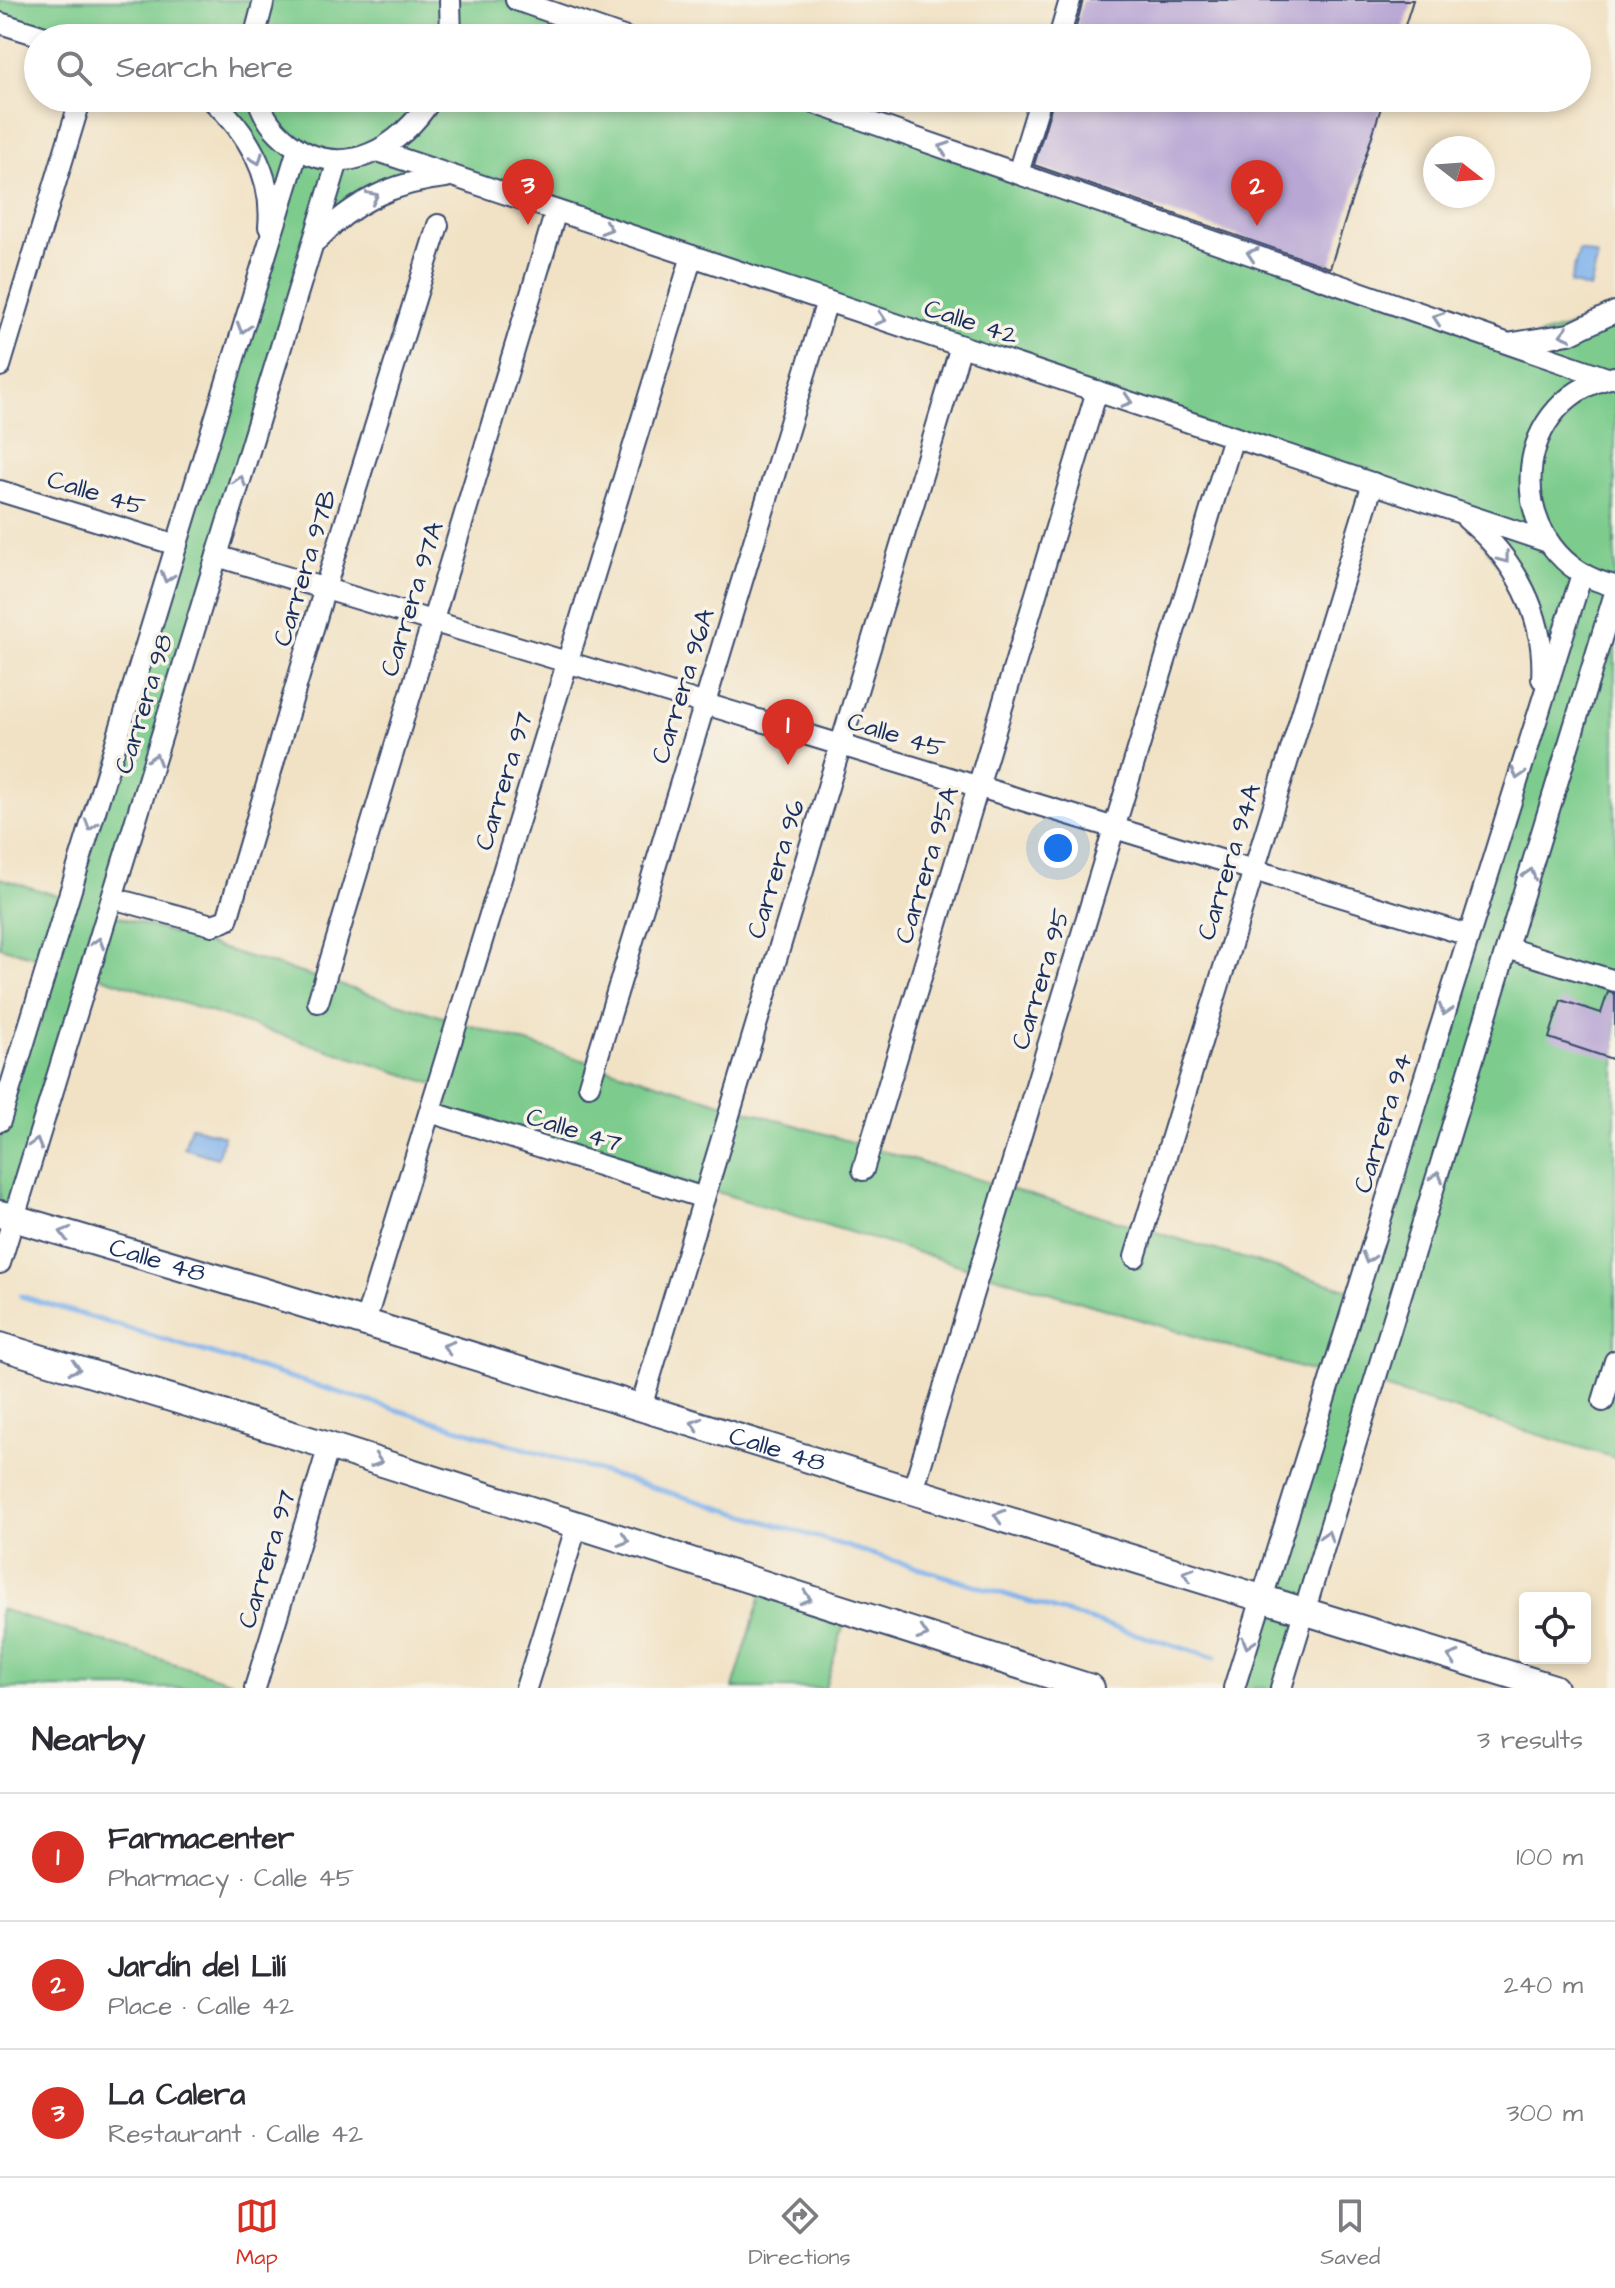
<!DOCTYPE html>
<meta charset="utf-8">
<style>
:root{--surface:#fff;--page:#f2f2f3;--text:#2b2b33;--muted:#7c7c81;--line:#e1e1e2;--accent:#d93025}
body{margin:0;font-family:"Architects Daughter",sans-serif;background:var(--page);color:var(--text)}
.controls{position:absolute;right:24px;bottom:24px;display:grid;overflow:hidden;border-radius:8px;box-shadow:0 4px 12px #0003}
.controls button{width:72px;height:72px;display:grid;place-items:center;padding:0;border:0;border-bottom:2px solid var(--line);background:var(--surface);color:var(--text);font:40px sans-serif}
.compass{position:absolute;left:1423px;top:136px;width:72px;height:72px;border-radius:50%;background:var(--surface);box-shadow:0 4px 12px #0003;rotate:107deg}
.you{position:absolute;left:1058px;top:848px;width:28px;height:28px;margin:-20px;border:6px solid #fff;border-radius:50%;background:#1a73e8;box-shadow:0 0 0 12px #1a73e833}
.badge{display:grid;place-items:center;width:52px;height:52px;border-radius:50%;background:var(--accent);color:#fff;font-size:26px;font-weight:700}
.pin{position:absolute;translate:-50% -66px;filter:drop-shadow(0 2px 4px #0008)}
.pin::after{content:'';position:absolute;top:42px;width:28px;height:24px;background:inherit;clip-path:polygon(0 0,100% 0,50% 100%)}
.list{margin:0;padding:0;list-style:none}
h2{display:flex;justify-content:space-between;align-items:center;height:104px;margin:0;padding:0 32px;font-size:34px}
h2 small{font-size:26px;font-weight:400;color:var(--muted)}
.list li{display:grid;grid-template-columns:52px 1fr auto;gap:24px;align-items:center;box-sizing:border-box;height:128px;padding:0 32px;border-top:2px solid var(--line)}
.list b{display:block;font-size:30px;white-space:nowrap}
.list p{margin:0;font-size:26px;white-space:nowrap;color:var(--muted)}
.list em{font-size:26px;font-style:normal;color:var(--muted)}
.icon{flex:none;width:44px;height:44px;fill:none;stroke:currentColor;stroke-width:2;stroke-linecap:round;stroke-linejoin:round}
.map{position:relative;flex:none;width:1615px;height:1688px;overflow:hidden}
.search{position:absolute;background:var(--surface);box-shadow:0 4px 12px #0003;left:24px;right:24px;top:24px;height:88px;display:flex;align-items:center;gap:20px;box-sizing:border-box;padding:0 28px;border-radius:44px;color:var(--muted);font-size:30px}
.sheet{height:488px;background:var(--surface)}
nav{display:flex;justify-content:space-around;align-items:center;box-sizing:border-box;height:112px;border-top:2px solid var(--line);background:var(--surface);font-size:22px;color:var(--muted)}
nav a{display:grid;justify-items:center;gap:4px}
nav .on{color:var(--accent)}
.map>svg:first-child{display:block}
.green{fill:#7dcc8d;stroke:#4c7e76;stroke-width:2;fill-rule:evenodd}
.water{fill:#7fb2ec;stroke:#4d70a5;stroke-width:2}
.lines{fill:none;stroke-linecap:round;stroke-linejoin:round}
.stream{stroke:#7fb2ec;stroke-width:5}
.building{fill:#b8a6d4}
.minor-casing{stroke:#3b4a6d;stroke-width:24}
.major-casing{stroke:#3b4a6d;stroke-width:30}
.minor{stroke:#fff;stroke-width:20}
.major{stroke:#fff;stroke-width:26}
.oneway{stroke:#8d97ae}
.labels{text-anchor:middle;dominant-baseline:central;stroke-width:7;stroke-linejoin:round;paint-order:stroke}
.street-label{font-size:26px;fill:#1b2f5e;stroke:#f7f3e8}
</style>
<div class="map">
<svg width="1615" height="1688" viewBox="0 0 1615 1688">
<rect width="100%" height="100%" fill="#f7f3e8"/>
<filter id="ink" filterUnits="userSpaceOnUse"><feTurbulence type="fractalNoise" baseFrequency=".0125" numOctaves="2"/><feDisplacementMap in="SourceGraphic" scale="16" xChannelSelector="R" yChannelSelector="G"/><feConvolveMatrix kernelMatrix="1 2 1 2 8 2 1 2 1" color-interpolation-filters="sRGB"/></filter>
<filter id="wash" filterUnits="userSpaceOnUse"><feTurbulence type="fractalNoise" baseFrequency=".006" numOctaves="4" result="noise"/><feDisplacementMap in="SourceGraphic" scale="32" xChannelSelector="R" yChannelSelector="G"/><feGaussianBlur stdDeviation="1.8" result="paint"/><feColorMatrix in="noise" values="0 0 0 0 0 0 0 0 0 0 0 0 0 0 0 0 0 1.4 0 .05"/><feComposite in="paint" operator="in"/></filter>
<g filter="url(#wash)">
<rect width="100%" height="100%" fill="#f1e2c5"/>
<g class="green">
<polygon points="0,0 523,0 626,38 48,38 0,23"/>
<path d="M210,98h590l712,246 103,-32v1146l-241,-73 -93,303h-47l96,-311 -623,-188 -277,-77 7,-27 -348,-112 -89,290v-142l49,-160 -49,-14v-69l68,21 198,-645 -1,-72zM454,176l1014,344 69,104 4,75 -184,593 -626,-186 -624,-193 205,-668 78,-57z"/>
<polygon points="764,1585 848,1611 825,1688 733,1688"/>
<polygon points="0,1609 252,1688 0,1688"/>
</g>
<g class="water">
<polygon points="1579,250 1598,256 1590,289 1570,283"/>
<polygon points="191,1126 224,1136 217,1158 184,1148"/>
</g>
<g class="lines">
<polyline class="stream" points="21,1296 1215,1658"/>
</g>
<g id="blocks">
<g class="building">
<polygon points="1083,0 1413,0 1401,38 1073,38"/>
<polygon points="1054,98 1384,98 1330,268 1034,165"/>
<polygon points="1608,992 1615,994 1615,1060 1549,1038 1561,1000 1601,1013"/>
</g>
</g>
</g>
<g filter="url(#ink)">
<use href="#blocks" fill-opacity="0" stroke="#3b4a6d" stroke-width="2"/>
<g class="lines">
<defs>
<g id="minor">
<polyline points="450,0 451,38"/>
<polyline points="516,0 626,38"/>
<polyline points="0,23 48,38"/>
<polyline points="254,38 264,0"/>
<polyline points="1059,38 1070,0"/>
<path d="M210,98c37,33 64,78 59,129"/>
<path d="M258,98c5,18 17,34 32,45 54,40 111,4 142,-45"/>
<polyline points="800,98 1607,378"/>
<polyline points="378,151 1548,542"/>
<polyline points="1018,173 1041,98"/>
<path d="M317,240c36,-38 77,-58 129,-63"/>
<polyline points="1513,343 1569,334 1615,312"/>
<polyline points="0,366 81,98"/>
<path d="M1614,377c-112,24 -111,184 1,209"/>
<polyline points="0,491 177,545"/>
<path d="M1467,519c48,40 79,97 75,160"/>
<polyline points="217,556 1468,935"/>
<polyline points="112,898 212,925 227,920 325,588 438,225"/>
<polyline points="1507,948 1615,981"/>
<polyline points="318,1002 556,211"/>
<polyline points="589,1085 827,301"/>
<polyline points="430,1112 704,1198"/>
<polyline points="0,1121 298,149"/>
<polyline points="863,1170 1097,391"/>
<polyline points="1135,1257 1373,483"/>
<polyline points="0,1263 338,161"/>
<polyline points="365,1322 692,256"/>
<polyline points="1603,1401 1615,1361"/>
<polyline points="641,1407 961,346"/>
<polyline points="913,1490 1233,437"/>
<polyline points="255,1688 329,1446"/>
<polyline points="526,1688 577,1525"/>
<polyline points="1234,1688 1582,574"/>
<polyline points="1281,1688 1615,593"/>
</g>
<g id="major">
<path id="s1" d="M0,1214l265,78 1289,396"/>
<polyline points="0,1346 329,1446 1091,1688"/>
</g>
</defs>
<use href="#minor" class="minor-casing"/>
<use href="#major" class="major-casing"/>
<use href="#minor" class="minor"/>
<use href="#major" class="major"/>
</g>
<defs><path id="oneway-chevron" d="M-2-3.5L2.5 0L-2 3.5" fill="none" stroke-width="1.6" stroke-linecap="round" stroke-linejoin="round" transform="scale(2)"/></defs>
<g class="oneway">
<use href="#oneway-chevron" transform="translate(944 148) rotate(-161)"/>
<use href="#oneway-chevron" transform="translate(257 159) rotate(69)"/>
<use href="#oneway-chevron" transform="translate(373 197) rotate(-26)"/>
<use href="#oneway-chevron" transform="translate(607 228) rotate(18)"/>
<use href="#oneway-chevron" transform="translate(1252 254) rotate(-161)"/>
<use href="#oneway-chevron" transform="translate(1438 318) rotate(-161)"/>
<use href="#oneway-chevron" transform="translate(881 319) rotate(18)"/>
<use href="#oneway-chevron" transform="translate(243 328) rotate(107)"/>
<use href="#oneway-chevron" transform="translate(1565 334) rotate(166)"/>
<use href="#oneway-chevron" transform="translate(1127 401) rotate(18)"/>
<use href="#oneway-chevron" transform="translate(240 481) rotate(-73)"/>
<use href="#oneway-chevron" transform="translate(1504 558) rotate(53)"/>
<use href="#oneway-chevron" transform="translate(167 577) rotate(107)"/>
<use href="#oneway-chevron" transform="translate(155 759) rotate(-73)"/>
<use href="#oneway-chevron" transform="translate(1518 774) rotate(107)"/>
<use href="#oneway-chevron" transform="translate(91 825) rotate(107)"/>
<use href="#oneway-chevron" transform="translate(1530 874) rotate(-73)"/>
<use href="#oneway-chevron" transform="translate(98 943) rotate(-73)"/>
<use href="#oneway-chevron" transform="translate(1445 1010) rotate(107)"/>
<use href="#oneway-chevron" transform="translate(36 1144) rotate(-73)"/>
<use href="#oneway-chevron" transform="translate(1437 1177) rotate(-73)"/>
<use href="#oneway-chevron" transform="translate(65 1233) rotate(-164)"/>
<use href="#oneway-chevron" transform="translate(1368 1258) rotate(107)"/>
<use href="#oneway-chevron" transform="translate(448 1347) rotate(-163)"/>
<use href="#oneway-chevron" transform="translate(75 1368) rotate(17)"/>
<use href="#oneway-chevron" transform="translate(696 1424) rotate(-163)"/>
<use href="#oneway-chevron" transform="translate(377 1461) rotate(18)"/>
<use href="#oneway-chevron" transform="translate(999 1516) rotate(-163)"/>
<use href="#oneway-chevron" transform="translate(1327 1536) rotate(-73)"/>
<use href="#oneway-chevron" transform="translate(624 1540) rotate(18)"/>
<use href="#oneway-chevron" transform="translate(1188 1574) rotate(-163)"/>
<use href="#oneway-chevron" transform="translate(806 1598) rotate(17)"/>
<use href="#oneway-chevron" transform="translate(923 1634) rotate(18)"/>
<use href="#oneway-chevron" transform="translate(1248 1643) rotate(107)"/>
<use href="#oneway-chevron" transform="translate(1453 1657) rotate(-163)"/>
</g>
</g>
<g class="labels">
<g class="street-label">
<text transform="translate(971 322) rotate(18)">Calle 42</text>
<text transform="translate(96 493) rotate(17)">Calle 45</text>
<text transform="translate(305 568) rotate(-73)">Carrera 97B</text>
<text transform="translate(412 599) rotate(-73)">Carrera 97A</text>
<text transform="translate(683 686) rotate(-73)">Carrera 96A</text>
<text transform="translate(144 704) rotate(-73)">Carrera 98</text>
<text transform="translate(896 735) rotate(17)">Calle 45</text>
<text transform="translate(504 781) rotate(-73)">Carrera 97</text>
<text transform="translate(1229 862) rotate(-73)">Carrera 94A</text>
<text transform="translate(927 865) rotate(-73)">Carrera 95A</text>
<text transform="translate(776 869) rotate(-73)">Carrera 96</text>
<text transform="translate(1041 979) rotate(-73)">Carrera 95</text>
<text transform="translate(1383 1123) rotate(-73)">Carrera 94</text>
<text transform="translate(574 1130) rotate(17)">Calle 47</text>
<text stroke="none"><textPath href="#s1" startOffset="164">Calle 48</textPath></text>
<text stroke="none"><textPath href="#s1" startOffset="812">Calle 48</textPath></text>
<text transform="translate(267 1559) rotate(-73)">Carrera 97</text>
</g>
</g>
</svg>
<div class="controls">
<button><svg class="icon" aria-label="locate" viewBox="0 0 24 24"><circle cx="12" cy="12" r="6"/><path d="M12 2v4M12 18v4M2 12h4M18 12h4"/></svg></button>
</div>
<svg class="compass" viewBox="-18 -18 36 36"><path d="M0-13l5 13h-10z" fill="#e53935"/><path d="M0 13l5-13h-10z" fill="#7c7c81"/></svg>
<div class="you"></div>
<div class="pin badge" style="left:788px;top:765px">1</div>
<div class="pin badge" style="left:1257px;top:226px">2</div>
<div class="pin badge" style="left:528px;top:225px">3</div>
<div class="search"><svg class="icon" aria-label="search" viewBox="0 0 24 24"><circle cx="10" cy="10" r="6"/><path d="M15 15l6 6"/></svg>Search here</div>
</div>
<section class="sheet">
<h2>Nearby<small>3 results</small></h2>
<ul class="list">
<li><span class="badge">1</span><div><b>Farmacenter</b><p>Pharmacy · Calle 45</p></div><em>100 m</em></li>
<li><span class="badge">2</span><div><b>Jardín del Lilí</b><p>Place · Calle 42</p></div><em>240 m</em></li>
<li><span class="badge">3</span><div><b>La Calera</b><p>Restaurant · Calle 42</p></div><em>300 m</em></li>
</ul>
</section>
<nav>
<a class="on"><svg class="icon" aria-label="map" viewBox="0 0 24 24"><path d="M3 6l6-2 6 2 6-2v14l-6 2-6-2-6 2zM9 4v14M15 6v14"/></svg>Map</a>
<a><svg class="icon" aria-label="directions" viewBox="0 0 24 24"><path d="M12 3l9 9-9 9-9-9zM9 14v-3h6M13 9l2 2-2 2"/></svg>Directions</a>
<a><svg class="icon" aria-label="saved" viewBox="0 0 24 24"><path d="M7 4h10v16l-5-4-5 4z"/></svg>Saved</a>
</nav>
